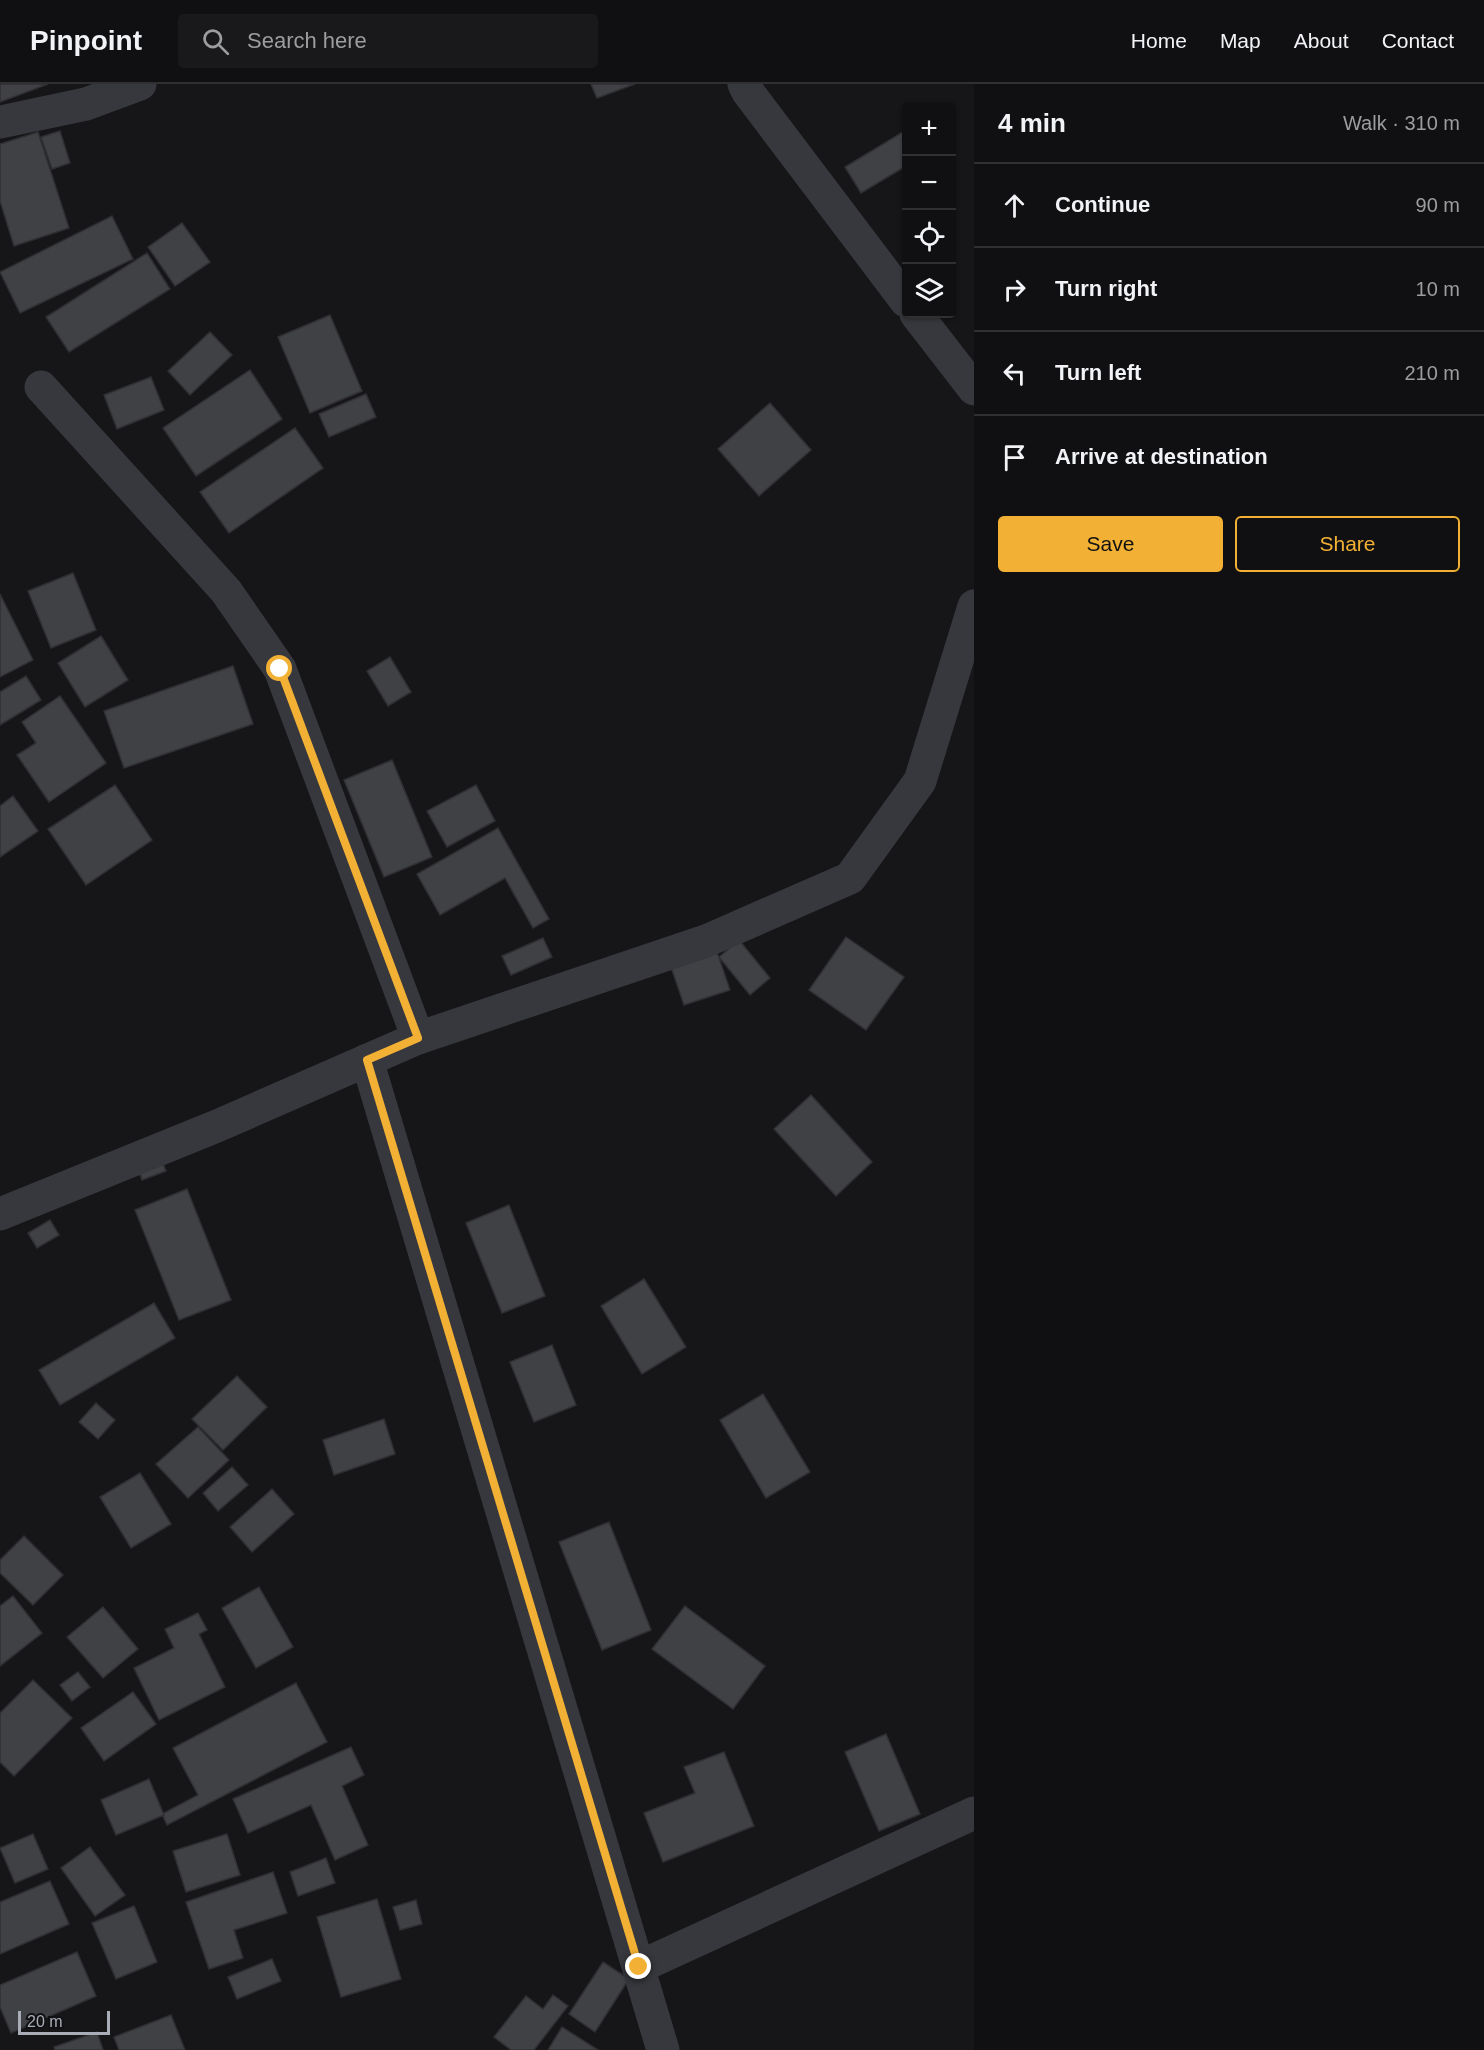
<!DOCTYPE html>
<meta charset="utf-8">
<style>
:root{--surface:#101012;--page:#19191b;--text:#f1f3f6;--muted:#9c9d9f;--line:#303032;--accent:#f2b134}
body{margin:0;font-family:Helvetica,sans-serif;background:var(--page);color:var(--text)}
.controls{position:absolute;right:18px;top:18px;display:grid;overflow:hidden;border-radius:6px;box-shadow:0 2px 4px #0004}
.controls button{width:54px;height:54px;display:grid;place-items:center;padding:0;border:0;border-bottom:2px solid var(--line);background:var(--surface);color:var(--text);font:30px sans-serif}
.scale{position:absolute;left:18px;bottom:15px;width:92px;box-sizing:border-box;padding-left:6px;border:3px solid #a8adb8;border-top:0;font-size:16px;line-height:21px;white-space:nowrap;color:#a8adb8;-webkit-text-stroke:4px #111113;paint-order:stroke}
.stop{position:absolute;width:18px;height:18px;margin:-14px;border:4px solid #f2b134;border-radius:50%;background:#fff}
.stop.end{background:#f2b134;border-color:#fff;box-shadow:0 2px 6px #0008}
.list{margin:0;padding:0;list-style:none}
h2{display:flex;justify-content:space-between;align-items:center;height:78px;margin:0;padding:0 24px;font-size:26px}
h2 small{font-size:20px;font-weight:400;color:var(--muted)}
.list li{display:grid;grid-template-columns:39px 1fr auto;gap:18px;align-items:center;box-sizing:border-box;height:84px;padding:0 24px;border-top:2px solid var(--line)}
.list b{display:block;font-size:22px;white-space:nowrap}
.list em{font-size:20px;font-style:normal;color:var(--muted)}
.actions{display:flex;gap:12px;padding:18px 24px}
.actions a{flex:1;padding:14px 0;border:2px solid var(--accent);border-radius:6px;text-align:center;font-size:21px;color:var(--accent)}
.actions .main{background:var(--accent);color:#111}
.icon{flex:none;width:33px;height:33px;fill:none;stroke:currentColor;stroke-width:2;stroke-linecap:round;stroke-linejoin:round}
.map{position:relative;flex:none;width:974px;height:1966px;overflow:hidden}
header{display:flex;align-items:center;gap:36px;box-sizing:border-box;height:84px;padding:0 30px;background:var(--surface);border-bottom:2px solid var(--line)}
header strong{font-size:28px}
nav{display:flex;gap:33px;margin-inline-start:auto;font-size:21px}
.search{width:420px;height:54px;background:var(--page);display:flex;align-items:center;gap:15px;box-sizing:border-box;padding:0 21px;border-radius:6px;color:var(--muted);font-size:22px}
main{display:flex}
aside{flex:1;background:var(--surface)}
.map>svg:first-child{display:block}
.building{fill:#404145;stroke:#303034;stroke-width:1.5}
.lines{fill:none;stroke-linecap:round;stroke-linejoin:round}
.minor{stroke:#37383d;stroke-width:33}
.route{stroke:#f2b134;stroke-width:8}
</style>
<header>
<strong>Pinpoint</strong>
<div class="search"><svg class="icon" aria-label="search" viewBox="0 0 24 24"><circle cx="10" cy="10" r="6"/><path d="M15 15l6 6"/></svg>Search here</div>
<nav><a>Home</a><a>Map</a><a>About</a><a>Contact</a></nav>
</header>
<main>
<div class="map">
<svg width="974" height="1966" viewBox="0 0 974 1966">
<rect width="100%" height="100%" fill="#161618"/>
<g class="building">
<polygon points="0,0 48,0 0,18"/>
<polygon points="591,0 635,0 597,14"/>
<polygon points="906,46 906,82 861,109 845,83"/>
<polygon points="60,47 70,79 52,85 41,53"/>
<polygon points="38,48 69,144 14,162 0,117 0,60"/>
<polygon points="112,132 133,175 20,229 0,188"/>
<polygon points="182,139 210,178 175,202 148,163"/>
<polygon points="147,169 170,205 69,268 46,233"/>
<polygon points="330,231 362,307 310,329 278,253"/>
<polygon points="210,248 232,271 190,311 168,287"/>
<polygon points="250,286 282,335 196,392 163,344"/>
<polygon points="151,293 164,326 117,345 104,311"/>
<polygon points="366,310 376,333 329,353 319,330"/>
<polygon points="770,319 811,366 759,412 718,365"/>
<polygon points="295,344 323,384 229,449 200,408"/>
<polygon points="73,489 96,546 51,564 28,507"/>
<polygon points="0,510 33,576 0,593"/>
<polygon points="101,552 128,596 85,623 58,579"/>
<polygon points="390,573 411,608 388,622 367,587"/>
<polygon points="233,582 253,640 124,684 104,627"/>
<polygon points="26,592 41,616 0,641 0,608"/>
<polygon points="60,612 106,679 49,718 17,671 36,659 22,638"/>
<polygon points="392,676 432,773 384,793 344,696"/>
<polygon points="115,701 152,756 86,801 48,745"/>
<polygon points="476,701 495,737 447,763 427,727"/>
<polygon points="13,712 38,747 0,773 0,722"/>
<polygon points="498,744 549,835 533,844 505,794 440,831 417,790"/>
<polygon points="846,853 904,893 866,946 809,906"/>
<polygon points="543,854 552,873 511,891 502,872"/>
<polygon points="739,856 770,894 750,911 719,873"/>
<polygon points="715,862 730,906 684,921 669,877"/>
<polygon points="811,1011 872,1078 836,1112 774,1045"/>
<polygon points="159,1070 166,1087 142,1096 136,1077"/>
<polygon points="187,1105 231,1216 179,1236 135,1126"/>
<polygon points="509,1121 545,1212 502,1229 466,1139"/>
<polygon points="50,1136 59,1151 37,1164 28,1149"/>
<polygon points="644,1195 686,1263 642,1290 601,1222"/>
<polygon points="154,1219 175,1254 60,1321 39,1286"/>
<polygon points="552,1261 576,1321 534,1338 510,1278"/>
<polygon points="237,1292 267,1323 223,1366 192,1335"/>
<polygon points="763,1310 810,1388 766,1414 720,1336"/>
<polygon points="96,1319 115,1336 98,1355 79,1338"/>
<polygon points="384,1335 395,1370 334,1391 323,1356"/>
<polygon points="198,1343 229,1376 188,1414 156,1380"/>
<polygon points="232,1383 248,1401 218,1427 203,1409"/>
<polygon points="140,1389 171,1440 131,1464 100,1413"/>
<polygon points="272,1405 294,1430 252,1468 230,1443"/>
<polygon points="609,1438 651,1546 602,1566 559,1458"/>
<polygon points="24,1452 63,1491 33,1521 0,1489 0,1476"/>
<polygon points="259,1503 293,1563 256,1584 222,1524"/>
<polygon points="13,1512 42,1549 0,1582 0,1522"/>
<polygon points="685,1522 765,1582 733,1625 652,1565"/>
<polygon points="103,1523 138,1565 103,1594 67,1553"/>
<polygon points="198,1529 207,1546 199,1550 225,1603 159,1636 134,1584 174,1564 165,1545"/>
<polygon points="78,1588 90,1603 72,1617 60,1601"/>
<polygon points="33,1596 72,1634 14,1692 0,1678 0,1629"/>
<polygon points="296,1599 327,1658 167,1741 162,1730 198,1711 173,1664"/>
<polygon points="133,1608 156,1640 104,1677 81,1644"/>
<polygon points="886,1650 920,1730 879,1747 845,1668"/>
<polygon points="351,1663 364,1691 342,1702 368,1761 335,1776 311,1721 248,1749 233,1715"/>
<polygon points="724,1668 754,1742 663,1778 644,1729 695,1709 684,1683"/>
<polygon points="149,1695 164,1731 116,1751 101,1716"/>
<polygon points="33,1750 48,1785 15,1799 0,1764"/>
<polygon points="227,1750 240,1791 186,1808 173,1767"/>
<polygon points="90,1763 125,1811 95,1832 61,1784"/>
<polygon points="326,1774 335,1799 298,1812 290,1788"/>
<polygon points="273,1788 287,1829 234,1846 243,1874 209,1885 186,1818"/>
<polygon points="50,1797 69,1840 0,1870 0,1818"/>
<polygon points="377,1815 401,1895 341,1913 317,1833"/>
<polygon points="416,1816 422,1840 400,1846 393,1823"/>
<polygon points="134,1822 157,1878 116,1895 92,1839"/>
<polygon points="77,1868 96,1912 11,1949 0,1923 0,1901"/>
<polygon points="272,1875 281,1897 237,1915 228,1893"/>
<polygon points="603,1878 629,1895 595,1948 569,1930"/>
<polygon points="553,1911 568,1922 534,1966 511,1966 494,1953 526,1912 543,1925"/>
<polygon points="171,1931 185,1966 119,1966 114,1953"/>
<polygon points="562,1943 598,1966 548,1966"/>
<polygon points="97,1948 103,1966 55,1966 54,1963"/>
</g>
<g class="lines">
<g class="minor">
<polyline points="744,0 748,8 906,217"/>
<polyline points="0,38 86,20 140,0"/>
<polyline points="916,230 974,305"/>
<polyline points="41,303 226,507 280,585 418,954"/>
<polyline points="367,976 663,1966"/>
<polyline points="0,1130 217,1042 418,954 706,857 850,794 920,697 974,522"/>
<polyline points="639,1883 974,1729"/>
</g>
</g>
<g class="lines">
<polyline class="route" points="280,585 418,954 367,976 639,1883"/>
</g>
</svg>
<div class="controls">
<button>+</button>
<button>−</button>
<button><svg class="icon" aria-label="locate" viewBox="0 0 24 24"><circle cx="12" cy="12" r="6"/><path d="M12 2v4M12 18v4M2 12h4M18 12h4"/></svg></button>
<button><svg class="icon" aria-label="layers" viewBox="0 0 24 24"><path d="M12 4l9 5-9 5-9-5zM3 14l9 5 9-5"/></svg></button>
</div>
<div class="scale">20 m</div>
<div class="stop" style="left:280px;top:585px"></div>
<div class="stop end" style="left:639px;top:1883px"></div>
</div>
<aside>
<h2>4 min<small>Walk · 310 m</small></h2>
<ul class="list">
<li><svg class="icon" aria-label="ahead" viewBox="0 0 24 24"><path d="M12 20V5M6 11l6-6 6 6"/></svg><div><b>Continue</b></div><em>90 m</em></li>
<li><svg class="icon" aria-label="right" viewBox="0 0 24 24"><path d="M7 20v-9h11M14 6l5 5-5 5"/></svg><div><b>Turn right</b></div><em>10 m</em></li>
<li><svg class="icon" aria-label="left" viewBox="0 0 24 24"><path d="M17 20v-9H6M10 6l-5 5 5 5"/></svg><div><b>Turn left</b></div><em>210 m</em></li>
<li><svg class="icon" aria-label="arrive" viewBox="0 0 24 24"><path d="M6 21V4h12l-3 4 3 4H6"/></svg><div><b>Arrive at destination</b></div></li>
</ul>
<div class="actions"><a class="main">Save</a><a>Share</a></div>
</aside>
</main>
